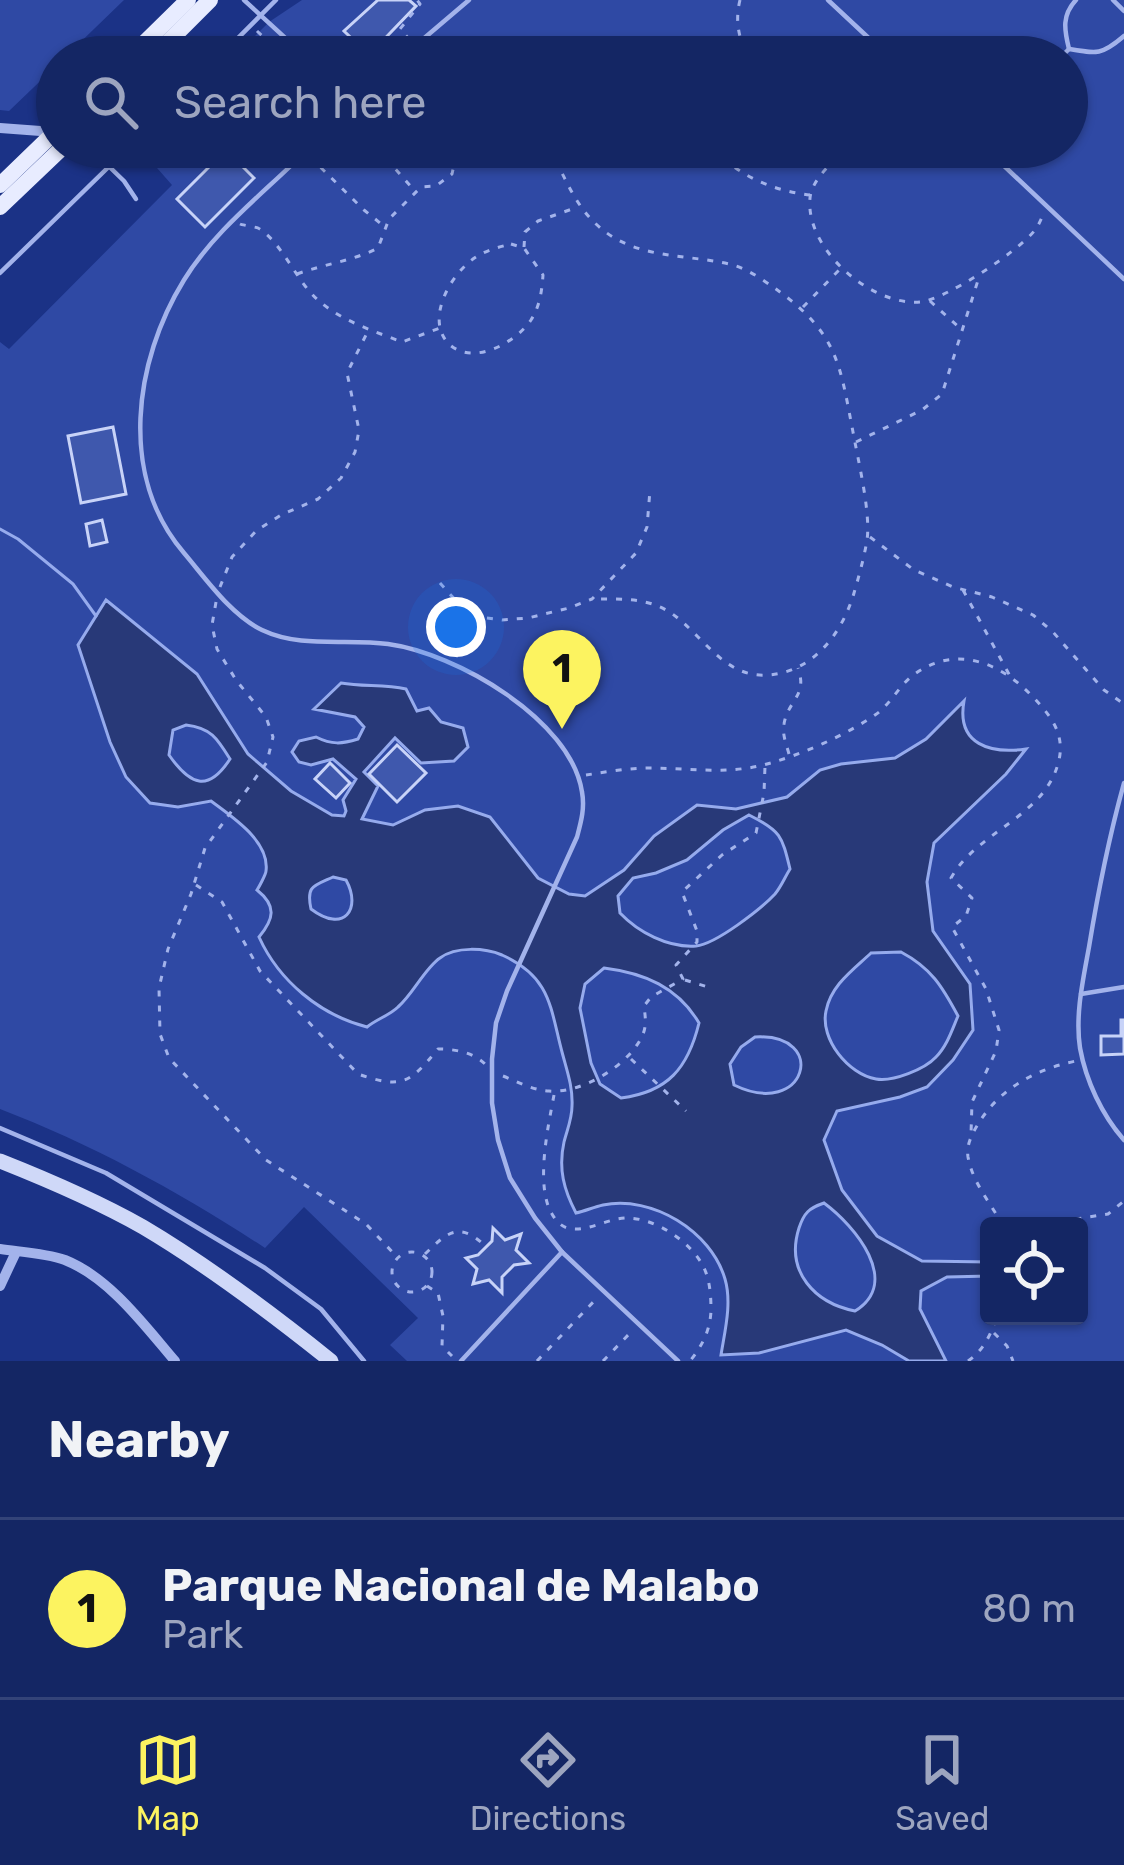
<!DOCTYPE html>
<style>
:root{--surface:#142664;--page:#1d2e6a;--text:#f1f3f6;--muted:#9da5bf;--line:#334378;--accent:#fcf360}
body{margin:0;font-family:Rubik,sans-serif;background:var(--page);color:var(--text)}
.controls{position:absolute;right:36px;bottom:36px;display:grid;overflow:hidden;border-radius:12px;box-shadow:0 3px 9px #0004}
.controls button{width:108px;height:108px;display:grid;place-items:center;padding:0;border:0;border-bottom:3px solid var(--line);background:var(--surface);color:var(--text);font:60px sans-serif}
.you{position:absolute;left:456px;top:627px;width:42px;height:42px;margin:-30px;border:9px solid #fff;border-radius:50%;background:#1a73e8;box-shadow:0 0 0 18px #1a73e833}
.badge{display:grid;place-items:center;width:78px;height:78px;border-radius:50%;background:var(--accent);color:#111;font-size:39px;font-weight:700}
.pin{position:absolute;translate:-50% -99px;filter:drop-shadow(0 3px 6px #0008)}
.pin::after{content:'';position:absolute;top:63px;width:42px;height:36px;background:inherit;clip-path:polygon(0 0,100% 0,50% 100%)}
.list{margin:0;padding:0;list-style:none}
h2{display:flex;justify-content:space-between;align-items:center;height:156px;margin:0;padding:0 48px;font-size:51px}
h2 small{font-size:39px;font-weight:400;color:var(--muted)}
.list li{display:grid;grid-template-columns:78px 1fr auto;gap:36px;align-items:center;box-sizing:border-box;height:180px;padding:0 48px;border-top:3px solid var(--line)}
.list b{display:block;font-size:45px;white-space:nowrap}
.list p{margin:0;font-size:39px;white-space:nowrap;color:var(--muted)}
.list em{font-size:39px;font-style:normal;color:var(--muted)}
.icon{flex:none;width:66px;height:66px;fill:none;stroke:currentColor;stroke-width:2;stroke-linecap:round;stroke-linejoin:round}
.map{position:relative;flex:none;width:1124px;height:1361px;overflow:hidden}
.search{position:absolute;background:var(--surface);box-shadow:0 3px 9px #0004;left:36px;right:36px;top:36px;height:132px;display:flex;align-items:center;gap:30px;box-sizing:border-box;padding:0 42px;border-radius:66px;color:var(--muted);font-size:45px}
.sheet{height:336px;background:var(--surface)}
nav{display:flex;justify-content:space-around;align-items:center;box-sizing:border-box;height:168px;border-top:3px solid var(--line);background:var(--surface);font-size:33px;color:var(--muted)}
nav a{display:grid;justify-items:center;gap:6px}
nav .on{color:var(--accent)}
.map>svg:first-child{display:block}
.green{fill:#2f49a4;fill-rule:evenodd}
.water{fill:#283978;stroke:#96abed;stroke-width:3;fill-rule:evenodd}
.lines{fill:none;stroke-linecap:round;stroke-linejoin:round}
.stream{stroke:#96abed;stroke-width:3}
.building{fill:#3f58ad;stroke:#c8d3f8;stroke-width:3}
.path{stroke:#a3b3eb;stroke-width:3;stroke-dasharray:6 9;stroke-linecap:butt}
.lane{stroke:#a3b3eb;stroke-width:4.5}
.street{stroke:#a3b3eb;stroke-width:10}
.secondary{stroke:#cfd8f8;stroke-width:15}
.primary{stroke:#e8ecff;stroke-width:16}
</style>
<div class="map">
<svg width="1124" height="1361" viewBox="0 0 1124 1361">
<rect width="100%" height="100%" fill="#1b3286"/>
<g class="green">
<polygon points="0,0 124,0 65,57 57,57 57,65 9,111 0,110"/>
<path d="M302,0h822v1361h-717l-17,-16 28,-27 -114,-111 -39,41c-84,-55 -171,-103 -265,-139v-767l9,7 163,-164 -22,-25 10,-13h907v-90h-833l35,-35zM989,1226h90v90h-90z"/>
</g>
<path class="water" d="M106,600l91,74 51,80 43,37 41,24 12,1 2,-5 -3,-11 13,-21 -23,-20 -22,6 -12,-3 -7,-10 7,-11 17,-4c16,8 26,7 42,2l6,-12 -9,-10 -41,-8 27,-26c22,4 43,1 65,6l11,22 12,-3 12,14 22,6 5,19 -14,14 -33,2 -26,-25 -31,34 14,14 -16,33 31,6 32,-15 33,-4 32,11 48,61 31,16 16,2 39,-26 30,-34 43,-31 39,4 51,-12 33,-27 21,-6 54,-6 31,-19 38,-38c-8,44 27,53 62,48l-20,25 -72,69 -7,39 6,49 37,53 3,46 -20,30 -26,27 -27,10 -63,14 -13,29 18,50 35,46 45,25 67,1v14l-42,1 -26,14 -1,18 26,52h-37l-27,-16 -36,-15 -87,23 -38,2c4,-25 11,-52 4,-76 -14,-48 -73,-84 -122,-74 -9,2 -18,6 -27,8 -12,-23 -18,-44 -12,-71 3,-12 8,-23 8,-36 1,-19 -5,-35 -10,-54 -12,-45 -11,-75 -60,-97 -17,-7 -46,-9 -62,3 -15,10 -27,36 -42,49 -8,8 -21,12 -31,20 -47,-12 -88,-46 -108,-90 15,-18 18,-31 -2,-47 2,-3 9,-16 9,-19 4,-30 -34,-54 -55,-70l-33,6 -28,-4 -24,-26 -16,-35 -32,-97zM186,725c25,3 31,13 44,34 -22,34 -40,26 -61,-4l4,-25zM749,815c32,16 33,21 41,54 -5,8 -9,18 -15,25 -14,15 -59,50 -79,52 -28,2 -58,-14 -76,-33l-2,-17 15,-18 23,-5 31,-13 36,-30zM333,877l13,3c16,29 -2,54 -35,29 -5,-23 2,-23 22,-32zM901,952c30,16 41,34 57,64 -6,14 -11,30 -22,41 -11,12 -43,25 -60,22 -28,-5 -56,-40 -50,-68 5,-26 27,-41 45,-58zM604,968c40,5 74,19 95,55 -11,45 -31,69 -78,75l-21,-14 -9,-21 -11,-55 5,-24zM755,1037c75,-4 51,83 -21,48l-4,-21 11,-17zM824,1203c31,23 78,79 31,108 -40,-8 -70,-39 -56,-83 5,-15 10,-20 25,-25z"/>
<g class="lines">
<polyline class="stream" points="0,529 18,539 73,584 96,616"/>
</g>
<g class="building">
<polygon points="378,0 409,0 416,6 369,55 344,31"/>
<polygon points="226,150 254,178 205,227 177,199"/>
<polygon points="113,427 126,494 81,503 68,436"/>
<polygon points="102,520 107,542 90,546 86,524"/>
<polygon points="397,745 426,773 397,802 369,774"/>
<polygon points="330,763 350,783 336,798 315,779"/>
<polygon points="1121,1020 1124,1020 1124,1054 1101,1055 1101,1036 1121,1036"/>
<polygon points="493,1228 505,1240 521,1234 516,1250 529,1263 514,1265 502,1277 502,1293 489,1280 473,1284 477,1269 466,1258 478,1255 492,1241"/>
</g>
<g class="lines">
<g class="path">
<path d="M740,0c-5,20 -2,39 9,57"/>
<polyline points="257,31 284,57"/>
<polyline points="410,40 400,29 420,4 417,0"/>
<polyline points="376,147 414,190"/>
<path d="M549,147c14,26 25,57 47,77 39,37 90,29 137,41 17,5 33,17 47,27 58,43 60,73 73,140 5,28 18,81 14,108 -3,18 -8,36 -13,53 -12,41 -42,80 -87,82 -43,3 -64,-40 -96,-62 -24,-16 -51,-14 -79,-14"/>
<path d="M713,147c24,29 61,44 97,48"/>
<path d="M847,147c-12,14 -35,31 -37,51 -5,51 61,108 110,104 25,-2 99,-51 115,-72 4,-5 6,-11 9,-17"/>
<polyline points="310,157 364,210 385,227"/>
<polyline points="558,161 570,147"/>
<path d="M240,224c2,1 16,3 18,4 24,14 38,53 60,72 23,21 56,31 84,42l38,-14"/>
<path d="M511,244l13,4 19,27c-1,15 -3,31 -12,45 -15,22 -56,46 -81,25 -27,-25 2,-73 26,-88 11,-7 23,-10 35,-13z"/>
<polyline points="524,247 525,232 538,221 578,207"/>
<path d="M297,274c27,-10 56,-13 81,-26l11,-29 32,-32 15,-1 16,-12 6,-27"/>
<polyline points="930,301 963,331"/>
<polyline points="803,307 841,268"/>
<polyline points="856,442 922,410 942,394 980,274"/>
<polyline points="870,537 914,570 953,587 992,597 1033,615 1053,632 1104,690 1124,704"/>
<polyline points="440,583 458,603 480,617 502,620 528,618 569,608 592,599 636,553 647,527 650,490"/>
<polyline points="220,587 232,557 256,531 281,515 318,499 341,478 355,452 359,430 347,373 369,329"/>
<polyline points="963,590 1010,676"/>
<polyline points="216,602 212,625 217,649 236,680 266,717 273,737 267,762 205,848 191,894 168,949 159,988 160,1034 169,1058 266,1160 366,1224 398,1258"/>
<polyline points="456,657 479,619"/>
<path d="M789,754c-3,-11 -7,-20 -5,-30 4,-24 24,-28 14,-56"/>
<path d="M586,775c20,-3 42,-7 63,-7 39,0 79,7 118,-4 36,-10 77,-28 108,-49 15,-10 23,-28 37,-39 42,-32 87,-15 121,21 17,18 32,36 26,63 -13,57 -81,70 -108,118l21,20 -6,18 -14,11 34,62 13,41 -3,21 -24,51 -1,32"/>
<path d="M196,885l26,17 38,69 98,103c44,15 51,10 80,-25 16,0 35,3 47,15"/>
<polyline points="685,980 708,987"/>
<polyline points="631,1059 686,1111"/>
<path d="M503,1076c15,6 29,14 46,15 33,3 82,-27 94,-57 4,-9 2,-19 1,-28l7,-9 32,-18 -7,-14 21,-23v-11l-15,-39 40,-37 34,-22 8,-40 1,-27"/>
<path d="M554,1095c-6,32 -19,91 -2,119 5,9 12,15 22,15 17,1 35,-11 53,-11 28,0 63,23 76,48 7,13 8,30 8,45 -1,20 -9,35 -21,50"/>
<path d="M1003,1226c-12,-23 -30,-42 -35,-69 -2,-13 5,-25 12,-36 22,-34 57,-52 96,-60"/>
<polyline points="1031,1226 1108,1214 1124,1201"/>
<circle cx="412" cy="1272" r="20"/>
<path d="M425,1254c20,-19 32,-33 57,-11"/>
<polyline points="427,1286 438,1293 443,1316 442,1346 452,1356"/>
<polyline points="994,1333 1007,1346 1013,1361"/>
<polyline points="537,1361 598,1297"/>
<polyline points="603,1361 631,1332"/>
<path d="M968,1361c16,-11 23,-27 29,-45"/>
</g>
<g class="lane">
<polyline points="244,0 306,57"/>
<polyline points="828,0 889,57"/>
<polyline points="1113,0 1124,11"/>
<polyline points="175,43 189,57"/>
<path d="M1069,49c-5,-20 -7,-34 7,-49"/>
<polyline points="219,57 276,0"/>
<polyline points="402,57 469,0"/>
<path d="M1061,57l8,-8c28,5 33,6 55,-13"/>
<polyline points="89,147 124,181 136,199"/>
<polyline points="280,147 296,162"/>
<path d="M310,147c-42,43 -94,81 -126,133 -50,81 -66,196 0,273 22,26 47,62 78,77 40,19 84,8 126,14 67,9 183,75 194,148 3,16 -1,30 -5,45l-70,154 -11,32 -4,36v44l6,37 12,38 25,40 27,34 116,109"/>
<polyline points="984,147 1124,279"/>
<polyline points="0,273 129,147"/>
<path d="M1124,783c-15,54 -26,109 -35,164 -6,33 -14,68 -9,101 6,33 22,67 44,92"/>
<polyline points="1081,994 1124,987"/>
<polyline points="0,1128 106,1173 265,1268 321,1309 364,1361"/>
<polyline points="461,1361 562,1252"/>
</g>
<g class="street">
<polyline points="0,128 54,132"/>
<path d="M0,1249c21,3 45,4 65,11 45,18 80,66 110,101"/>
<polyline points="0,1286 16,1252"/>
</g>
<path class="secondary" d="M0,1161c48,19 97,40 143,66 66,39 128,86 188,134"/>
<g class="primary">
<polyline points="130,57 188,0"/>
<polyline points="153,57 210,0"/>
<polyline points="0,185 57,130"/>
<polyline points="0,207 63,147"/>
</g>
</g>
</svg>
<div class="controls">
<button><svg class="icon" aria-label="locate" viewBox="0 0 24 24"><circle cx="12" cy="12" r="6"/><path d="M12 2v4M12 18v4M2 12h4M18 12h4"/></svg></button>
</div>
<div class="you"></div>
<div class="pin badge" style="left:562px;top:729px">1</div>
<div class="search"><svg class="icon" aria-label="search" viewBox="0 0 24 24"><circle cx="10" cy="10" r="6"/><path d="M15 15l6 6"/></svg>Search here</div>
</div>
<section class="sheet">
<h2>Nearby<small></small></h2>
<ul class="list">
<li><span class="badge">1</span><div><b>Parque Nacional de Malabo</b><p>Park</p></div><em>80 m</em></li>
</ul>
</section>
<nav>
<a class="on"><svg class="icon" aria-label="map" viewBox="0 0 24 24"><path d="M3 6l6-2 6 2 6-2v14l-6 2-6-2-6 2zM9 4v14M15 6v14"/></svg>Map</a>
<a><svg class="icon" aria-label="directions" viewBox="0 0 24 24"><path d="M12 3l9 9-9 9-9-9zM9 14v-3h6M13 9l2 2-2 2"/></svg>Directions</a>
<a><svg class="icon" aria-label="saved" viewBox="0 0 24 24"><path d="M7 4h10v16l-5-4-5 4z"/></svg>Saved</a>
</nav>
